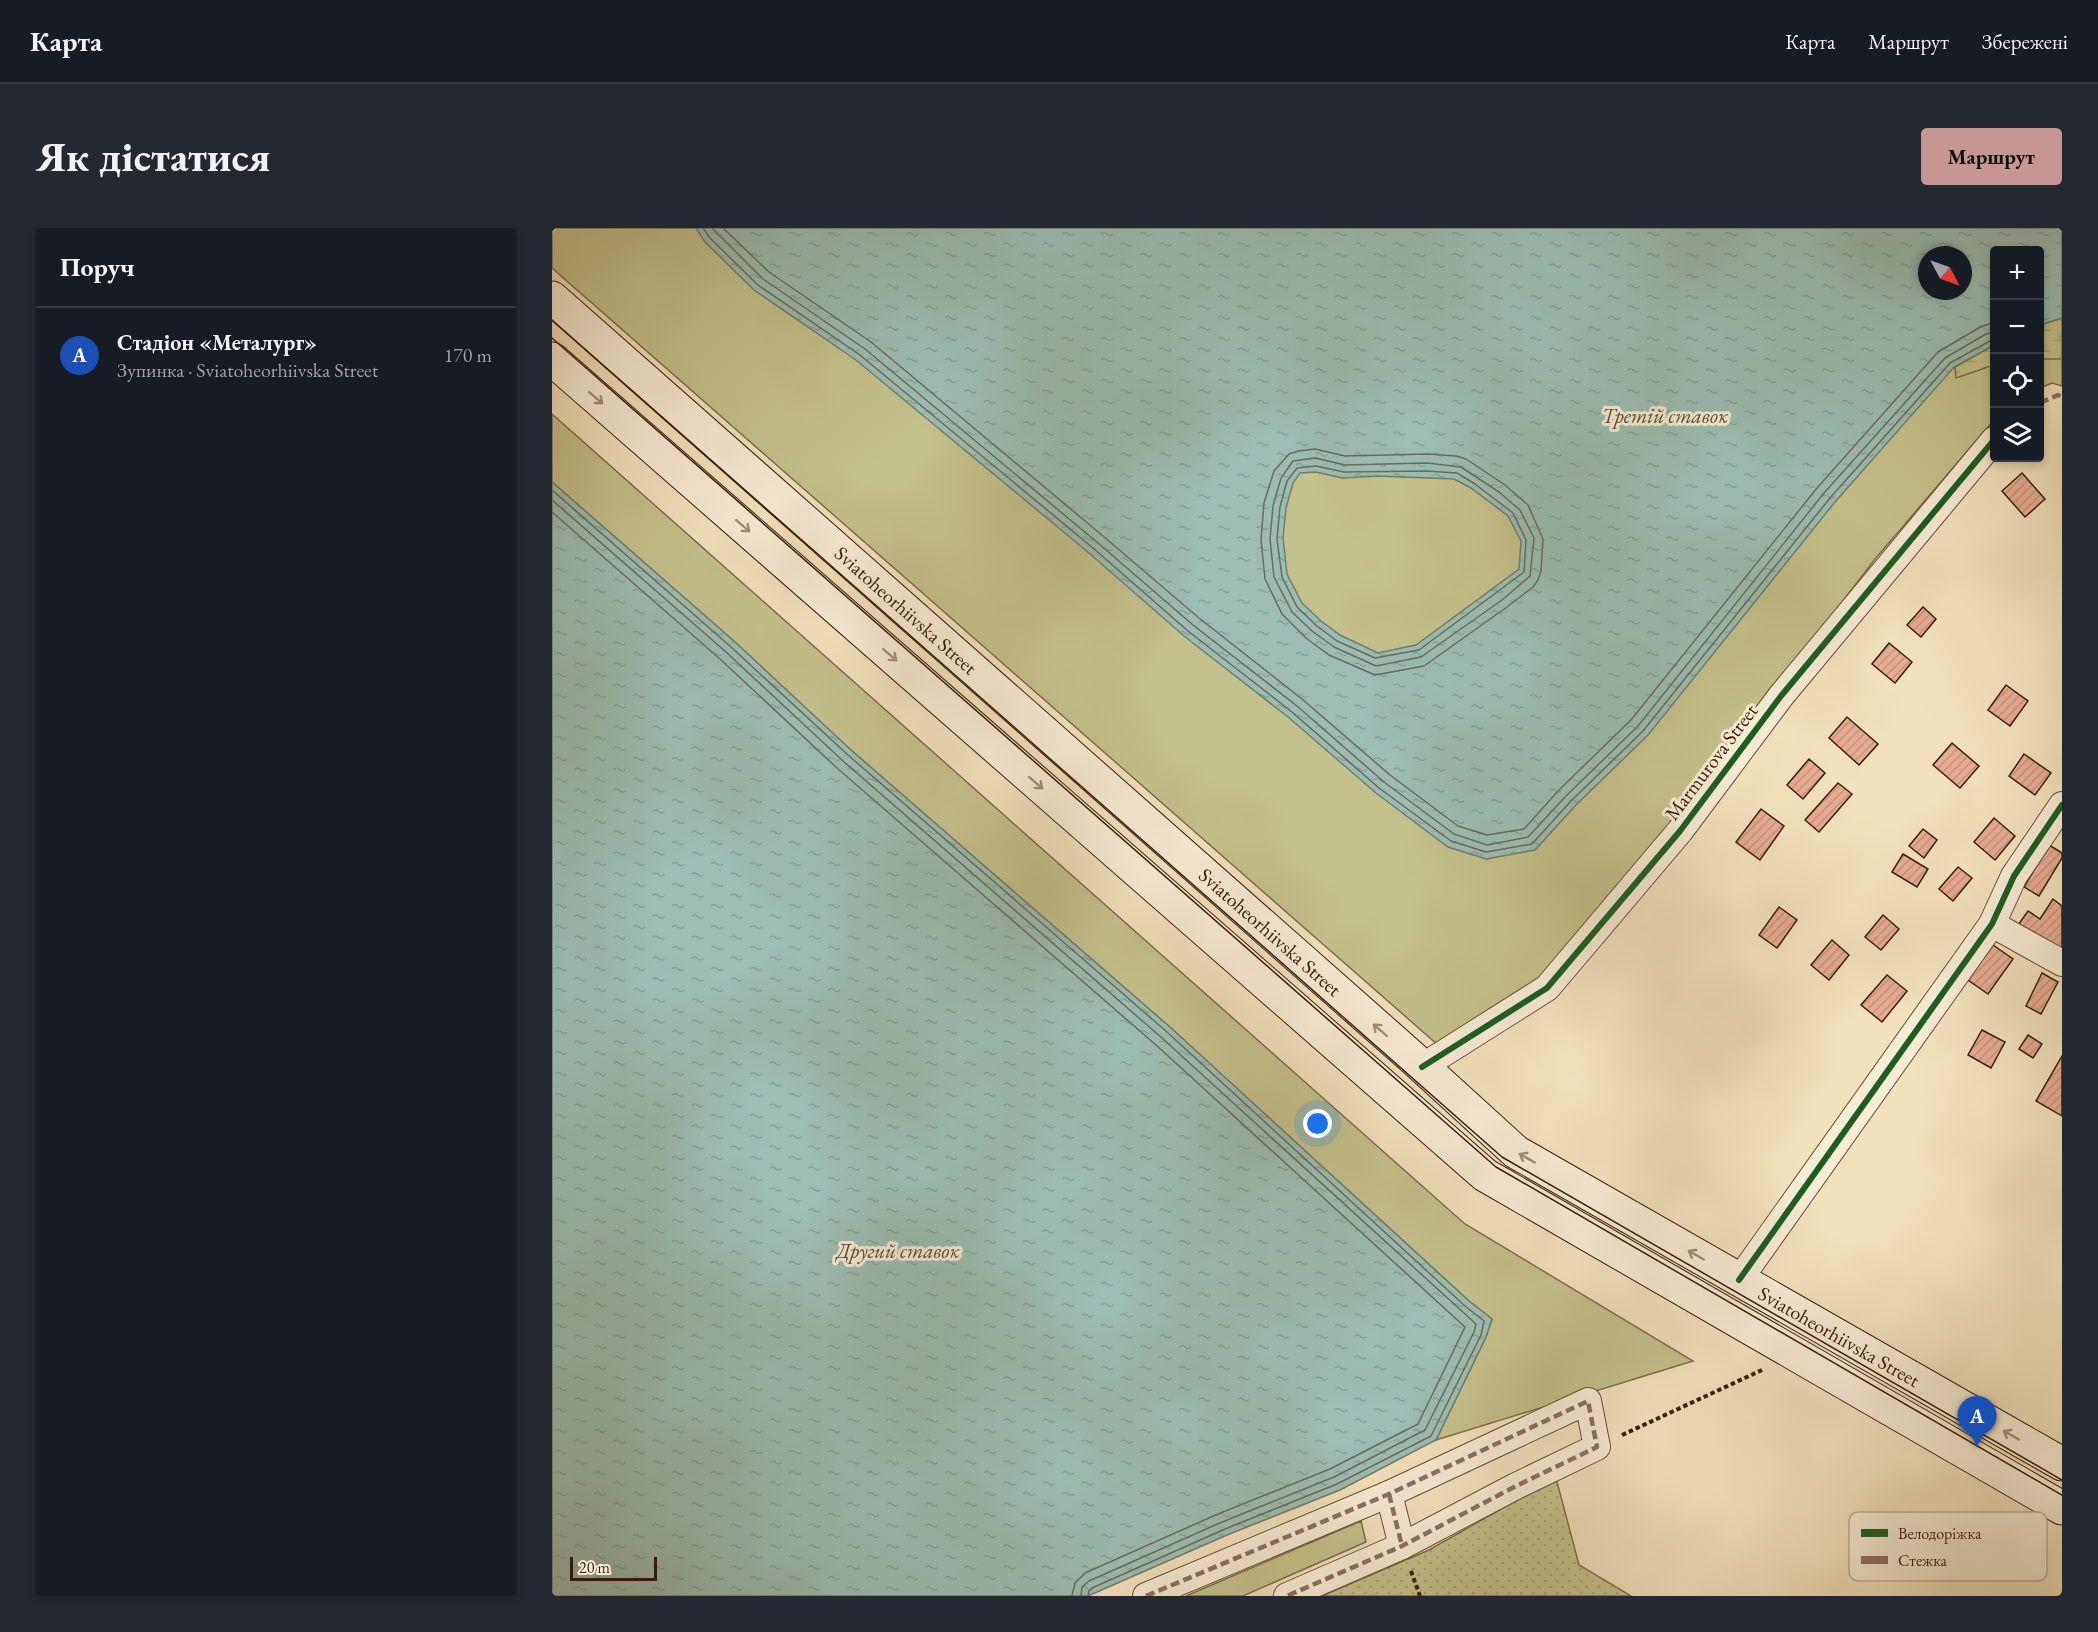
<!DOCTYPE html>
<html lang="uk">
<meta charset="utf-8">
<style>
:root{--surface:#171b24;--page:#242831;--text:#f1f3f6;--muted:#9ea1a6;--line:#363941;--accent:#c59692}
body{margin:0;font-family:"EB Garamond",serif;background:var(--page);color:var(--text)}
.controls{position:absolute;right:18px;top:18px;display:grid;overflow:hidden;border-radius:6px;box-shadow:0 3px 9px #0003}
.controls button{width:54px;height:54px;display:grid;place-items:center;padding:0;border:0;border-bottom:2px solid var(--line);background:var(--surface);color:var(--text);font:30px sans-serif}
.compass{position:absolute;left:1366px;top:18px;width:54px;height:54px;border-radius:50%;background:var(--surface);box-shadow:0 3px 9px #0003;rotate:131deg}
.scale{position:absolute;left:18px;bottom:15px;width:87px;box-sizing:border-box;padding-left:6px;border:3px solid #391c04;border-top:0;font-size:16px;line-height:21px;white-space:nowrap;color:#391c04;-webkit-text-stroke:4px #f7ecd4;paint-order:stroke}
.you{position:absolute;left:766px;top:896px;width:21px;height:21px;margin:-15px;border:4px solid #fff;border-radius:50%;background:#1a73e8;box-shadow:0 0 0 9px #1a73e833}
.badge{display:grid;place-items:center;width:39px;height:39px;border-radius:50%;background:var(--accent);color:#fff;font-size:20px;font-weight:700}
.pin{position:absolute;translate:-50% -50px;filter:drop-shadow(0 2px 3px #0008)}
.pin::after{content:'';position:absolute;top:32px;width:21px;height:18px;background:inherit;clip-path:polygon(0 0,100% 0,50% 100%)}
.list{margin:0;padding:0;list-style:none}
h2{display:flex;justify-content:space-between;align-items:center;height:78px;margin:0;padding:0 24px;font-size:26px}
h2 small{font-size:20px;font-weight:400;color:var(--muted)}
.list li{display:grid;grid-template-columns:39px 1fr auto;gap:18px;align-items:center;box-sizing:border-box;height:96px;padding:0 24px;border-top:2px solid var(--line)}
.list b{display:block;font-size:22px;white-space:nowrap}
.list p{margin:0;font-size:20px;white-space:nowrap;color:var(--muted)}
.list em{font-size:20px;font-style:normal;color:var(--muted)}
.icon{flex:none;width:33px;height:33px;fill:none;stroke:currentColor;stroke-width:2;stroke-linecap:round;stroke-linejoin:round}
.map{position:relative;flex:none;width:1510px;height:1368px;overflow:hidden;border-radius:6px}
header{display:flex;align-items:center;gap:36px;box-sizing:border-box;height:84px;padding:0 30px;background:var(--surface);border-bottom:2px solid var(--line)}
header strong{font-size:28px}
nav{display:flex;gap:33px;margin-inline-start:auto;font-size:21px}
.intro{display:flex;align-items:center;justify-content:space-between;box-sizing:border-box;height:144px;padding:0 36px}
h1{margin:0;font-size:42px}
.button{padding:15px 27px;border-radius:6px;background:var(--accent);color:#111;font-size:21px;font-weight:700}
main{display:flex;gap:36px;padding:0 36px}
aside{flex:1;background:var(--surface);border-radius:6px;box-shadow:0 3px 9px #0003}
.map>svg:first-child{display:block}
.green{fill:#c3c18c;stroke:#7e6e48;stroke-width:1.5;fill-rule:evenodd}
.wetland{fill:url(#wetland-marsh);stroke:#7e6e48;stroke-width:1.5}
.park{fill:url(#park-dots);stroke:#7e6e48;stroke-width:1.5}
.water{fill:url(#water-ripples);stroke:#747d6d;stroke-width:1.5;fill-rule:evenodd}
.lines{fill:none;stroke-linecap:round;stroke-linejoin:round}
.shore{stroke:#6a6c5c;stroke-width:1.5}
.building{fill:url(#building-hatch);stroke:#391c04;stroke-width:1.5}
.street-casing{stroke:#684d32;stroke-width:28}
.secondary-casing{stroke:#391c04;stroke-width:35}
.path{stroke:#391c04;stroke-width:4;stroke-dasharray:4.5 3;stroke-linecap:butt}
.street{stroke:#f7ecd4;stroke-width:26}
.secondary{stroke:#f7ecd4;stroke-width:33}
.tram{stroke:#391c04;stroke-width:1.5}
.quiet{stroke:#8d6e63;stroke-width:4.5;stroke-dasharray:9 4.5;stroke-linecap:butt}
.cycleway-casing{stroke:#f7ecd4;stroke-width:10}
.cycleway{stroke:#1b5e20;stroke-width:6}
.oneway{stroke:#a28e76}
.labels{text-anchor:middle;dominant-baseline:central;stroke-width:6;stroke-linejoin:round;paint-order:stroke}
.street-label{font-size:20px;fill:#391c04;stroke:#f7ecd4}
.water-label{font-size:21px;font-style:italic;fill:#564c39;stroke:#f7ecd4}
.key{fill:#f7ecd4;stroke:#beae96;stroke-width:1.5}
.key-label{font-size:16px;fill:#391c04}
</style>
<header>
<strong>Карта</strong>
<nav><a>Карта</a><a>Маршрут</a><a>Збережені</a></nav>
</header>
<div class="intro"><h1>Як дістатися</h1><a class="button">Маршрут</a></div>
<main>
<aside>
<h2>Поруч<small></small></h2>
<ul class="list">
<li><span class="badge" style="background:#1a4fb4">A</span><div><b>Стадіон «Металург»</b><p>Зупинка · Sviatoheorhiivska Street</p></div><em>170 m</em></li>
</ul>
</aside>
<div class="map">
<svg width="1510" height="1368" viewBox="0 0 1510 1368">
<defs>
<pattern id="wetland-marsh" width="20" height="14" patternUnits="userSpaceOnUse" patternTransform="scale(1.5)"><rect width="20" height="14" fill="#c3c18c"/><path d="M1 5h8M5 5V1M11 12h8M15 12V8" fill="none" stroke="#a8a577"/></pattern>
<pattern id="park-dots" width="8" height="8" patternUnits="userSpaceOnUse" patternTransform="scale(1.5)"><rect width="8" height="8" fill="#c3c18c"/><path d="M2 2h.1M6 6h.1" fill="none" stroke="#a8a577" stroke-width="1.8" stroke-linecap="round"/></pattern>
<pattern id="water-ripples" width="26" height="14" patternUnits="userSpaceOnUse" patternTransform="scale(1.5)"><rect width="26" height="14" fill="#9bbdb3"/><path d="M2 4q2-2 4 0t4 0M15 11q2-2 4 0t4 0" fill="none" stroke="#86a298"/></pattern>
<pattern id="building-hatch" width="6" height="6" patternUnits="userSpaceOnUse" patternTransform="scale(1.5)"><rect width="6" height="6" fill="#e6ac92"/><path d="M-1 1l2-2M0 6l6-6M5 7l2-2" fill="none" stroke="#c6937c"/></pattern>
</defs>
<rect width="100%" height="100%" fill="#f3e1bd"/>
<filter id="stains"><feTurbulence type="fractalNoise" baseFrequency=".00333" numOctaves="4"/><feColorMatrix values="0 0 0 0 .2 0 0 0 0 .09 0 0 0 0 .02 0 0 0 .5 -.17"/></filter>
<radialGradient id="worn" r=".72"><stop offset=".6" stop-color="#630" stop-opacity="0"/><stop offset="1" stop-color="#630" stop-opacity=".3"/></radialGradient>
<g class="green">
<path d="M0,0h1510v158l-10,-3 -12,5v-138h-46v170l-119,139 -204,267 -134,156 -99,63 -886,-777zM1375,27h36v36h-36z"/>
<polygon points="0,186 913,996 1141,1133 884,1212 934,1109 940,1091 917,1073 619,800 300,523 183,414 0,254"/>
<polygon points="809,1293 814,1314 691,1368 634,1368"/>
</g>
<g class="wetland">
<polygon points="1510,90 1510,131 1488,131 1488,97"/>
<polygon points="1442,117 1442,137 1404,150 1403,139"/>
</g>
<polygon class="park" points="1004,1250 1027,1337 1079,1368 770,1368 877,1322"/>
<g class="water">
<path d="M144,0h1366v90l-22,7v-75h-46v95l-40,22 -119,135 -187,233 -73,71 -40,44 -49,9 -38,-12 -72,-54 -88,-76 -104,-81 -95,-83 -233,-193 -102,-70 -49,-48zM1375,27h36v36h-36zM764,244l27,6 34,-2 77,3 17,9 37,28 13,25 -2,28 -103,76 -38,8 -38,-18 -19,-14 -19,-18 -15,-29 -4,-36 3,-30 7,-25 7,-10z"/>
<polygon points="0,254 183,414 300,523 619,800 917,1073 940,1091 934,1109 884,1212 788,1262 675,1307 536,1368 0,1368"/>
</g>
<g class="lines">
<g class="shore">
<polyline points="151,0 158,10 206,57 308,127 541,320 636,403 740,484 827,560 899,613 934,624 980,616 1019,573 1091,503 1278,270 1398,135 1438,113 1442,112"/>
<polyline points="160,0 211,51 313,121 546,315 641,397 745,478 832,554 902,606 935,617 976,609 1014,568 1086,498 1272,265 1393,130 1434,106 1442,104"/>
<polyline points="171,0 217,44 319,114 551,308 647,390 750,471 838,547 906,598 935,607 972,601 1007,562 1079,492 1265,260 1386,124 1430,98 1442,95"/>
<polygon points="763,221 793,228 876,226 904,228 914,231 953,257 976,277 991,311 989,343 986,352 981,359 955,379 872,438 823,447 777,427 754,410 730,386 713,351 709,312 712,275 722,243 737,226 746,223"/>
<polygon points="763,230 793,237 875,235 909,239 947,264 968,282 982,310 978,348 950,372 869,429 824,438 782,419 760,403 740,384 722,349 718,311 721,278 729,250 741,233"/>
<polygon points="764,238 792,244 875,243 905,245 923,256 961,285 974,312 972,344 867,422 823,430 785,413 765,398 745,379 730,349 725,311 728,279 735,253 745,240"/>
<polyline points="0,262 179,419 296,527 615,804 913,1078 932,1093 929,1107 879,1208 785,1256 673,1301 540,1360 537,1363 536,1368"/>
<polyline points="0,272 174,424 291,533 610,810 924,1096 922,1104 873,1202 782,1249 670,1294 537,1353 530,1359 529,1368"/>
<polyline points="0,284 168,431 285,540 604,817 913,1099 866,1196 778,1241 666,1286 533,1345 523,1355 520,1368"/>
</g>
</g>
<g class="building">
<polygon points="1470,245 1493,271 1473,289 1450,263"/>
<polygon points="1371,379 1384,391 1369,409 1355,397"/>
<polygon points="1337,415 1360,434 1343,455 1320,436"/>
<polygon points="1454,457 1476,473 1458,498 1436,482"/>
<polygon points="1295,489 1326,516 1307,537 1277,510"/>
<polygon points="1400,515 1427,538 1408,560 1381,537"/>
<polygon points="1472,526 1499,545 1483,567 1457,548"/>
<polygon points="1257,531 1273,545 1251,571 1235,557"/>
<polygon points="1286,555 1300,566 1267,604 1253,592"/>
<polygon points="1209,581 1232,598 1208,632 1184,614"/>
<polygon points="1442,590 1463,608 1443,632 1422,614"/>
<polygon points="1371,601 1385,612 1372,630 1357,618"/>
<polygon points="1497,617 1510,625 1510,630 1487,668 1472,659"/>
<polygon points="1351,626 1376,641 1365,659 1340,644"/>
<polygon points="1406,639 1420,650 1401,673 1387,661"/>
<polygon points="1501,671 1510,678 1510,729 1464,700 1476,683 1488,691"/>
<polygon points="1227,679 1245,692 1225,720 1207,707"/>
<polygon points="1331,687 1347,701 1329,722 1313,709"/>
<polygon points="1280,712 1297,727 1277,752 1259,737"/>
<polygon points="1441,717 1461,731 1436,766 1416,752"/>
<polygon points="1490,745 1506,754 1489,786 1474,778"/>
<polygon points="1335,747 1355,763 1330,794 1309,777"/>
<polygon points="1430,802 1453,814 1439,840 1416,827"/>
<polygon points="1476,807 1490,816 1481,830 1467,821"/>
<polygon points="1510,828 1510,888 1484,873"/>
</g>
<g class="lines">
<defs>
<g id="street">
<polyline points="1440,696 1510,735"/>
<polyline points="870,839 995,760 1128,603 1229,468 1442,212"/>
<polyline points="1187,1052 1440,696 1462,648 1510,577"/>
<polyline points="837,1266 850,1318"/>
<polyline points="594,1368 837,1266 1036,1173 1045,1219 964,1258 850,1318 735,1368"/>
</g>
<g id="secondary">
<path id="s1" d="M0,70l862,761 102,93 546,312"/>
<polyline points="0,131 933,947 1510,1280"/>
</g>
</defs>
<use href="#street" class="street-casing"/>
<use href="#secondary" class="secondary-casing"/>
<g class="path">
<polyline points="1070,1207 1210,1142"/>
<polyline points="859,1343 868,1368"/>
</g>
<use href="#street" class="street"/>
<use href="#secondary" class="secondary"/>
<g class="tram">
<polyline points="0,92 950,929 1510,1252"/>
<polyline points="0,110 944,939 1510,1267"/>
</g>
<g class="quiet">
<polyline points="1488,175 1506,167 1510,169"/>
<polyline points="837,1266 850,1318"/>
<polyline points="594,1368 837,1266 1036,1173 1045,1219 964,1258 850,1318 735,1368"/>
</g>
<defs>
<g id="cycleway">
<polyline points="870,839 995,760 1128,603 1229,468 1442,212"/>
<polyline points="1187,1052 1440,696 1462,648 1510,577"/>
</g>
</defs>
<use href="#cycleway" class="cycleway-casing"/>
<use href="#cycleway" class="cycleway"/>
</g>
<defs><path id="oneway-shaft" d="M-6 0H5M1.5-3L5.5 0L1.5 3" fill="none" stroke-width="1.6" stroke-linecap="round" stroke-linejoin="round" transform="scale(1.5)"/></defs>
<g class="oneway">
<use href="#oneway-shaft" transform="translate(44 170) rotate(41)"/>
<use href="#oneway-shaft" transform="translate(191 298) rotate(41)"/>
<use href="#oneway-shaft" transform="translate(338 427) rotate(41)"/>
<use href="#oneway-shaft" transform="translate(484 555) rotate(41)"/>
<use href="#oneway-shaft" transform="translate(828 802) rotate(-139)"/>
<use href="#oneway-shaft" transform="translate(975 930) rotate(-150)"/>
<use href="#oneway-shaft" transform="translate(1144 1027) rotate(-150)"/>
<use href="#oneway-shaft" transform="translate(1459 1207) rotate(-150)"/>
</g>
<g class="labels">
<g class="street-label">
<text stroke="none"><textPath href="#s1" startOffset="472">Sviatoheorhiivska Street</textPath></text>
<text transform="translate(1159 534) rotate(-53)">Marmurova Street</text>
<text stroke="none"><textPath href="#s1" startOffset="958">Sviatoheorhiivska Street</textPath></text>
<text stroke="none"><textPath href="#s1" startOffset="1660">Sviatoheorhiivska Street</textPath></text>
</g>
<g class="water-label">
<text x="1113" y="187">Третій ставок</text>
<text x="346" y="1022">Другий ставок</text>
</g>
</g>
<rect x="1297" y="1284" width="198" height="69" rx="9" class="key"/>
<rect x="1309" y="1301" width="27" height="8" fill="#1b5e20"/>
<rect x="1309" y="1328" width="27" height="8" fill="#8d6e63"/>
<g class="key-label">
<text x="1346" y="1311">Велодоріжка</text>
<text x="1346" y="1338">Стежка</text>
</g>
<rect width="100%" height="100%" filter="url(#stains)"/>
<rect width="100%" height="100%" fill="url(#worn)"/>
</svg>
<div class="controls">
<button>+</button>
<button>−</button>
<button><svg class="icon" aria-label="locate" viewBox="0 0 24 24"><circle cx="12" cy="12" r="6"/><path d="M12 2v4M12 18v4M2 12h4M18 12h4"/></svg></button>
<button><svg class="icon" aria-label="layers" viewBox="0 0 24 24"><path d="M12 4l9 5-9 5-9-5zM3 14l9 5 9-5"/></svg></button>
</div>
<svg class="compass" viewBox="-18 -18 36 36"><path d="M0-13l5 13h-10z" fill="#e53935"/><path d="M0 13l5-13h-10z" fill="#9ea1a6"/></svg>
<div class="scale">20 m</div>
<div class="you"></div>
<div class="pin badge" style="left:1425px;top:1218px;background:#1a4fb4">A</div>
</div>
</main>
